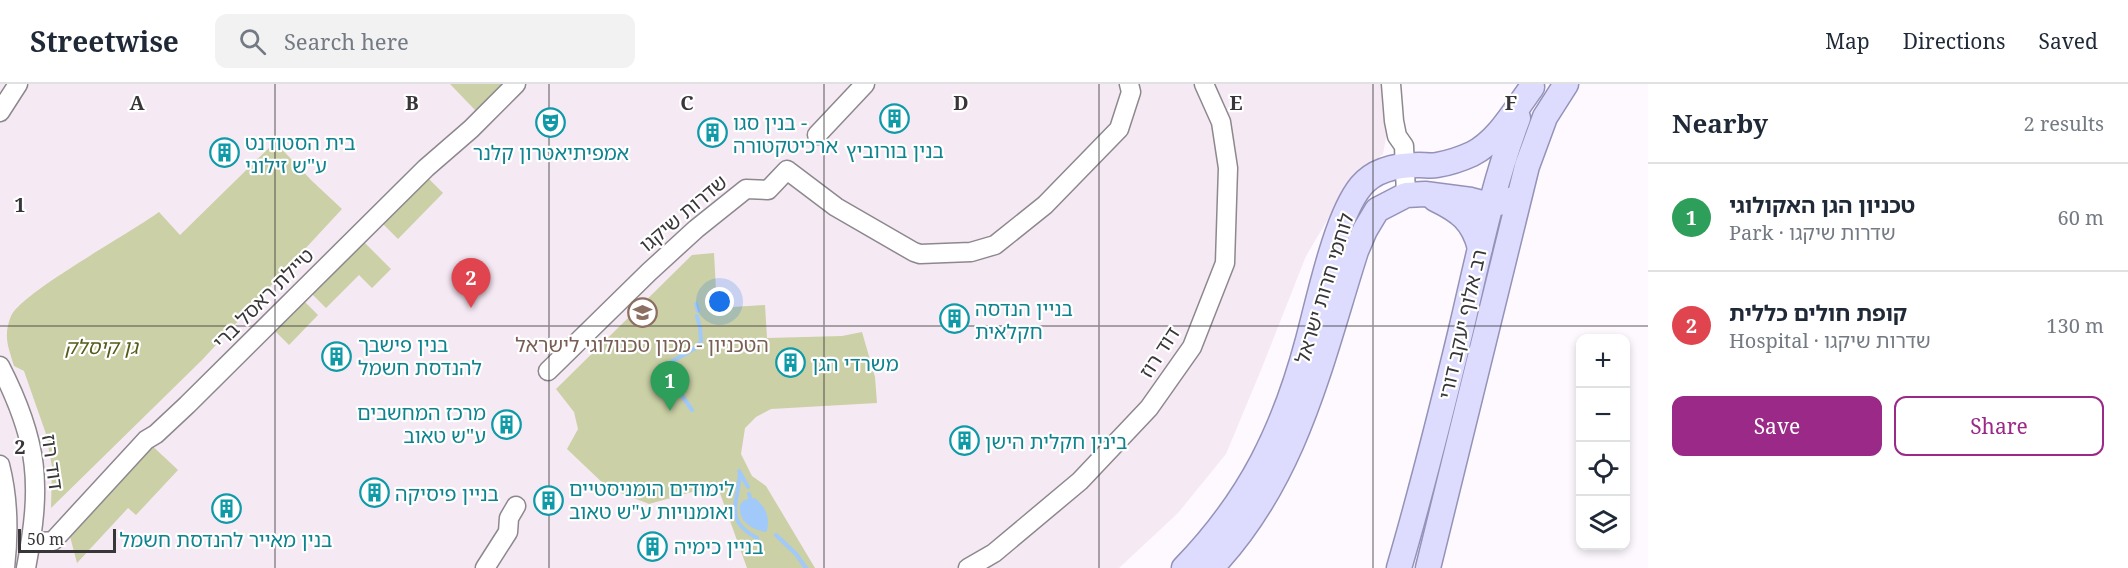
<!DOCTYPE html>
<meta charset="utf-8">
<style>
:root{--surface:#fff;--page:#f2f2f3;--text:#1f2937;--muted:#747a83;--line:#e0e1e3;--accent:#9a2987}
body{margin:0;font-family:"Noto Serif","Noto Sans Hebrew",serif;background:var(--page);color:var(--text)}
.controls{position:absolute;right:18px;bottom:18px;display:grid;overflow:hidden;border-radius:12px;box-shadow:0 3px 9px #0003}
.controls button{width:54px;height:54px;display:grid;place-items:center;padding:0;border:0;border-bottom:2px solid var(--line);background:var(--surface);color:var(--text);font:30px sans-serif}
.scale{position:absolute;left:18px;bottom:15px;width:98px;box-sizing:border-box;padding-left:6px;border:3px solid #383638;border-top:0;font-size:16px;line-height:21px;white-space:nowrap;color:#383638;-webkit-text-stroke:4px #fff;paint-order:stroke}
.you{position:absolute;left:720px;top:218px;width:21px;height:21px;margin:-15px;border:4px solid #fff;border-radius:50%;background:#1a73e8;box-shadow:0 0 0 9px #1a73e833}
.badge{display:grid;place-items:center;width:39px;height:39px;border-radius:50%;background:var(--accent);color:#fff;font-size:20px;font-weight:700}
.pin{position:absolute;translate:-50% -50px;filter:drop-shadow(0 2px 3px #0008)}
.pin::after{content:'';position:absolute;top:32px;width:21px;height:18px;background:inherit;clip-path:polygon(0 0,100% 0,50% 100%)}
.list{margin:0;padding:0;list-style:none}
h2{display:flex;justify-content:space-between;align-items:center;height:78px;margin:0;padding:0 24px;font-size:26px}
h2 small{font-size:20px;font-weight:400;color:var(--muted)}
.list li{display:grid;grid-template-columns:39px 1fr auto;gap:18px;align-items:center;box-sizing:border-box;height:108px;padding:0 24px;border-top:2px solid var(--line)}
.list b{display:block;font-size:22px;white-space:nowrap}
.list p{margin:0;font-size:20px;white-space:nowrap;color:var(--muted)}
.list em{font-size:20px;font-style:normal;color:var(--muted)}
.actions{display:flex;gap:12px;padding:18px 24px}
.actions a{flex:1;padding:14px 0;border:2px solid var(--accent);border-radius:12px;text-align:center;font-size:21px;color:var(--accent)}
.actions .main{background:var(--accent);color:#fff}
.icon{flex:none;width:33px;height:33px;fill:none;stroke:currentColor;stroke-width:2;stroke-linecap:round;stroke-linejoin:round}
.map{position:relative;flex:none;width:1648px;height:484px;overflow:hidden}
header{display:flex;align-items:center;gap:36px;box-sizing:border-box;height:84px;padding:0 30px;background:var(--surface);border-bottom:2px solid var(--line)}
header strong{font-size:28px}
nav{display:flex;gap:33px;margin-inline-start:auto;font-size:21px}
.search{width:420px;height:54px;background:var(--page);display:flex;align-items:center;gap:15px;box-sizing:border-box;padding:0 21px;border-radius:12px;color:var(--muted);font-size:22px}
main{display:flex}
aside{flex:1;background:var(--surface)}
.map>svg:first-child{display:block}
.built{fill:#f5e9f4}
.green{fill:#cbd0a6}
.water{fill:#a1c9f9}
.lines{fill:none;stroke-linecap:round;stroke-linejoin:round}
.stream{stroke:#a1c9f9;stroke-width:4}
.minor-casing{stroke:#8d888d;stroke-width:21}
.major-casing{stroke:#9592b8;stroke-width:27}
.minor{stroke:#fff;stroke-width:18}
.major{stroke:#dddbfe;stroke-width:24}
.grid{fill:none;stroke:#383638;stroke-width:1.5;stroke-opacity:0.55}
.labels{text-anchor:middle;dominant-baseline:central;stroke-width:4.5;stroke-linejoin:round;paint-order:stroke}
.culture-label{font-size:20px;fill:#0d838f;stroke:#fff;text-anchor:start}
.street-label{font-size:20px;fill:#383638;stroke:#fff}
.education-label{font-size:20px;fill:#785e54;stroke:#fff}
.park-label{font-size:20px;font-style:italic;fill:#565b18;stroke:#fff}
.grid-label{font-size:20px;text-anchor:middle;font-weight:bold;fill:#383638;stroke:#fff;stroke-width:4.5;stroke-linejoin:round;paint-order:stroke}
</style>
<header>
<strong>Streetwise</strong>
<div class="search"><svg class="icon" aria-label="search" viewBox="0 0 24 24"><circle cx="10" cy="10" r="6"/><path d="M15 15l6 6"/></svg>Search here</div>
<nav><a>Map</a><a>Directions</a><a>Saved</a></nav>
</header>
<main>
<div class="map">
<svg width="1648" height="484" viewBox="0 0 1648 484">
<rect width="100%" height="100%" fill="#fef9fe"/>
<polygon class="built" points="0,0 1396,0 1383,70 1353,93 1306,172 1261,286 1226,370 1178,429 1119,484 0,484"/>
<g class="green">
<polygon points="450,0 505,0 476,27"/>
<path d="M275,58l36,38 31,29 -140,151 -151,148 1,-41 -6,-33 -22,-63 -10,-5c-6,-20 -11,-30 -3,-50 10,-23 121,-84 148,-104l21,23z"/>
<polygon points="428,94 443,109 398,155 382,139"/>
<polygon points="364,158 391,185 372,204 359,191 326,224 312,210"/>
<polygon points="714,169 717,224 765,221 767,254 842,252 862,248 875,293 877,319 771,325 756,333 745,344 741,370 752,392 766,402 815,484 747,484 717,401 649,420 608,404 567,365 578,345 574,328 556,305 692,171"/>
<polygon points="304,217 318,231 289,261 275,247"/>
<polygon points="146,356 178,386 136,431 128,424 77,479 67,441"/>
</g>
<path class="water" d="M755,414c11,10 15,18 12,33l-2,1c-14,-3 -27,-11 -25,-27l4,-5z"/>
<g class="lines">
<g class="stream">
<polyline points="696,220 698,227"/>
<polyline points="697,232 699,240"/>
<polyline points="671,286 671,278 697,263 701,257 700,243"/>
<polyline points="676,303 692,326"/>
<polyline points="739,387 748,403"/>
<path d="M740,389c-2,31 -17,47 17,65"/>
<polyline points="749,410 750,414"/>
<polyline points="776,451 796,470 806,484"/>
</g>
<defs>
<g id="minor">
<polyline points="1391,0 1394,37 1397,52 1404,62 1406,111"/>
<polyline points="0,28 18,0"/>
<polyline points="817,51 865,0"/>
<path d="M0,282c39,76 42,119 26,202"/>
<polyline points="548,287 649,188 696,145 746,105 768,106 787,86 836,123 914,168 920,170 971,168 995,161 1045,121 1119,45 1131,8 1129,0"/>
<path d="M0,381c9,35 9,68 5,103"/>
<polyline points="42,458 53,457 146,356 156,350 187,321 426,84 471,45 516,0"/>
<polyline points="485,484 508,448 509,434 516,422"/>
<polyline points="968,484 994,469 1080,397 1149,324 1192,263 1225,179 1228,84 1221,38 1204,0"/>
</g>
<g id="major">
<path d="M1435,115c25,12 38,22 45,49"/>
<path d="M1184,484c66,-68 100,-138 124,-228 11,-41 28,-124 53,-154 14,-17 38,-21 58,-21 6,0 12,1 18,0 12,-2 24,-6 35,-11 26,-13 43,-44 60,-67"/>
<path d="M1211,484c85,-89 109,-204 145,-317l9,-21 12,-20 29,-15 19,-1 46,6 19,5 28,-7"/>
<path d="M1399,484c23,-79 43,-159 62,-238 17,-72 31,-143 57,-212"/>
<polyline points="1428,484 1527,82 1545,33 1566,0"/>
</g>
</defs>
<use href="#minor" class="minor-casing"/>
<use href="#major" class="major-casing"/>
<use href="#minor" class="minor"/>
<use href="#major" class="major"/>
</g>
<path class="grid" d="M275,0v484M549,0v484M824,0v484M1099,0v484M1373,0v484M0,242h1648"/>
<defs>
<symbol id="building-ring" viewBox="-11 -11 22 22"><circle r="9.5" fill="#fff" stroke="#0f9aa8" stroke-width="1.5"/><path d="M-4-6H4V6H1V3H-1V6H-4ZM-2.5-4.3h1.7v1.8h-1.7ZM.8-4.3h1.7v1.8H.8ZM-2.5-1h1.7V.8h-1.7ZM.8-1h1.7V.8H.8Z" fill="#0f9aa8"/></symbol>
<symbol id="theatre-ring" viewBox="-11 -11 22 22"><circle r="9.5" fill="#fff" stroke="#0f9aa8" stroke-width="1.5"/><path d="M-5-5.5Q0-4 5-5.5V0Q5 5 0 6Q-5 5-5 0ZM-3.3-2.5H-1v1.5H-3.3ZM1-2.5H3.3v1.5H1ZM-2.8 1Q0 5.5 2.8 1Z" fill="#0f9aa8"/></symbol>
<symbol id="university-ring" viewBox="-11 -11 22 22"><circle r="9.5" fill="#fff" stroke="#8d6e63" stroke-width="1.5"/><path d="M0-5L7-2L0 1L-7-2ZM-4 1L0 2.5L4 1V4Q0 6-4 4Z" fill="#8d6e63"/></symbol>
</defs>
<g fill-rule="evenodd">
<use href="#building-ring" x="878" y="18" width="33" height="33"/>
<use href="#theatre-ring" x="534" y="22" width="33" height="33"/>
<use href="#building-ring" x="696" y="32" width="33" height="33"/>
<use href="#building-ring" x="208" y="52" width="33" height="33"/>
<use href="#university-ring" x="626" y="212" width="33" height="33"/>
<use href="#building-ring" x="938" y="218" width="33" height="33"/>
<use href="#building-ring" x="320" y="256" width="33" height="33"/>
<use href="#building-ring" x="774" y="262" width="33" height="33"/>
<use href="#building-ring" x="490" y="324" width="33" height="33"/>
<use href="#building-ring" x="948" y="340" width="33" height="33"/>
<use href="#building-ring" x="358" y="392" width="33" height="33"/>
<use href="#building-ring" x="532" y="400" width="33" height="33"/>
<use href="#building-ring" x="210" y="408" width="33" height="33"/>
<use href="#building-ring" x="636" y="446" width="33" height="33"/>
</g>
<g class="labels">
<g class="culture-label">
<text x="733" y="38">בנין סגו -<tspan x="733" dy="23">ארכיטקטורה</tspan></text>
<text x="245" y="58">בית הסטודנט<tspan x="245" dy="23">ע"ש זילוני</tspan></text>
<text x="895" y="66" text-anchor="middle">בנין בורוביץ</text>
<text x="551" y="68" text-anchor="middle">אמפיתיאטרון קלנר</text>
<text x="975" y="224">בניין הנדסה<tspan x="975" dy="23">חקלאית</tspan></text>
<text x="358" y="260">בנין פישבך<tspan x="358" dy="23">להנדסת חשמל</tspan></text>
<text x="812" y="279">משרדי הגן</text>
<text x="486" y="328" text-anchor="end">מרכז המחשבים<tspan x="486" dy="23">ע"ש טאוב</tspan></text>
<text x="985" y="357">בינין חקלית הישן</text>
<text x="569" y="404">לימודים הומניסטיים<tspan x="569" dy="23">ואומנויות ע"ש טאוב</tspan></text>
<text x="395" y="409">בניין פיסיקה</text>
<text x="226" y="455" text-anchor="middle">בנין מאייר להנדסת חשמל</text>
<text x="674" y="462">בניין כימיה</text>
</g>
<g class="street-label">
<text transform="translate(683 129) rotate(-40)">שדרות שיקגו</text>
<text transform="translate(1324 204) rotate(-73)">לוחמי חרות ישראל</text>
<text transform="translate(263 214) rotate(-45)">טיילת ראסל ברי</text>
<text transform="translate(1462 240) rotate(-77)">רב אלוף יעקב דורי</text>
<text transform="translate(1159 268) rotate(-57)">דוד רוז</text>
<text transform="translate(53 378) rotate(82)">דוד רוז</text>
</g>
<g class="education-label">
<text x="642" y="260">הטכניון - מכון טכנולוגי לישראל</text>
</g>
<g class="park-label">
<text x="101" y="262">גן קיסלק</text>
</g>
</g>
<g class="grid-label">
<text x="137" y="26">A</text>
<text x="412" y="26">B</text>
<text x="687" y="26">C</text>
<text x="961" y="26">D</text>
<text x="1236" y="26">E</text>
<text x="1511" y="26">F</text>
<text x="20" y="128">1</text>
<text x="20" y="370">2</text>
</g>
</svg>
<div class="controls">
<button>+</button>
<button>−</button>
<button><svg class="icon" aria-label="locate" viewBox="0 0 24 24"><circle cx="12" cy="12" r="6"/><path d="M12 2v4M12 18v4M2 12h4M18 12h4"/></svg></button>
<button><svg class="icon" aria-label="layers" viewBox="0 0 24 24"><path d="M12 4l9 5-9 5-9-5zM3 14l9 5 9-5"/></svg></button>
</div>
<div class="scale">50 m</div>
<div class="you"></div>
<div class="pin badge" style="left:670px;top:327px;background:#2e9e5b">1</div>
<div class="pin badge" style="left:471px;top:224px;background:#e0444e">2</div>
</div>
<aside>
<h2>Nearby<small>2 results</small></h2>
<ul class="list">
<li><span class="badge" style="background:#2e9e5b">1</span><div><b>טכניון הגן האקולוגי</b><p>Park · שדרות שיקגו</p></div><em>60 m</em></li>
<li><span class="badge" style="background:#e0444e">2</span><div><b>קופת חולים כללית</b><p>Hospital · שדרות שיקגו</p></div><em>130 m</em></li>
</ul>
<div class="actions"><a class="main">Save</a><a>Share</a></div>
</aside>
</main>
